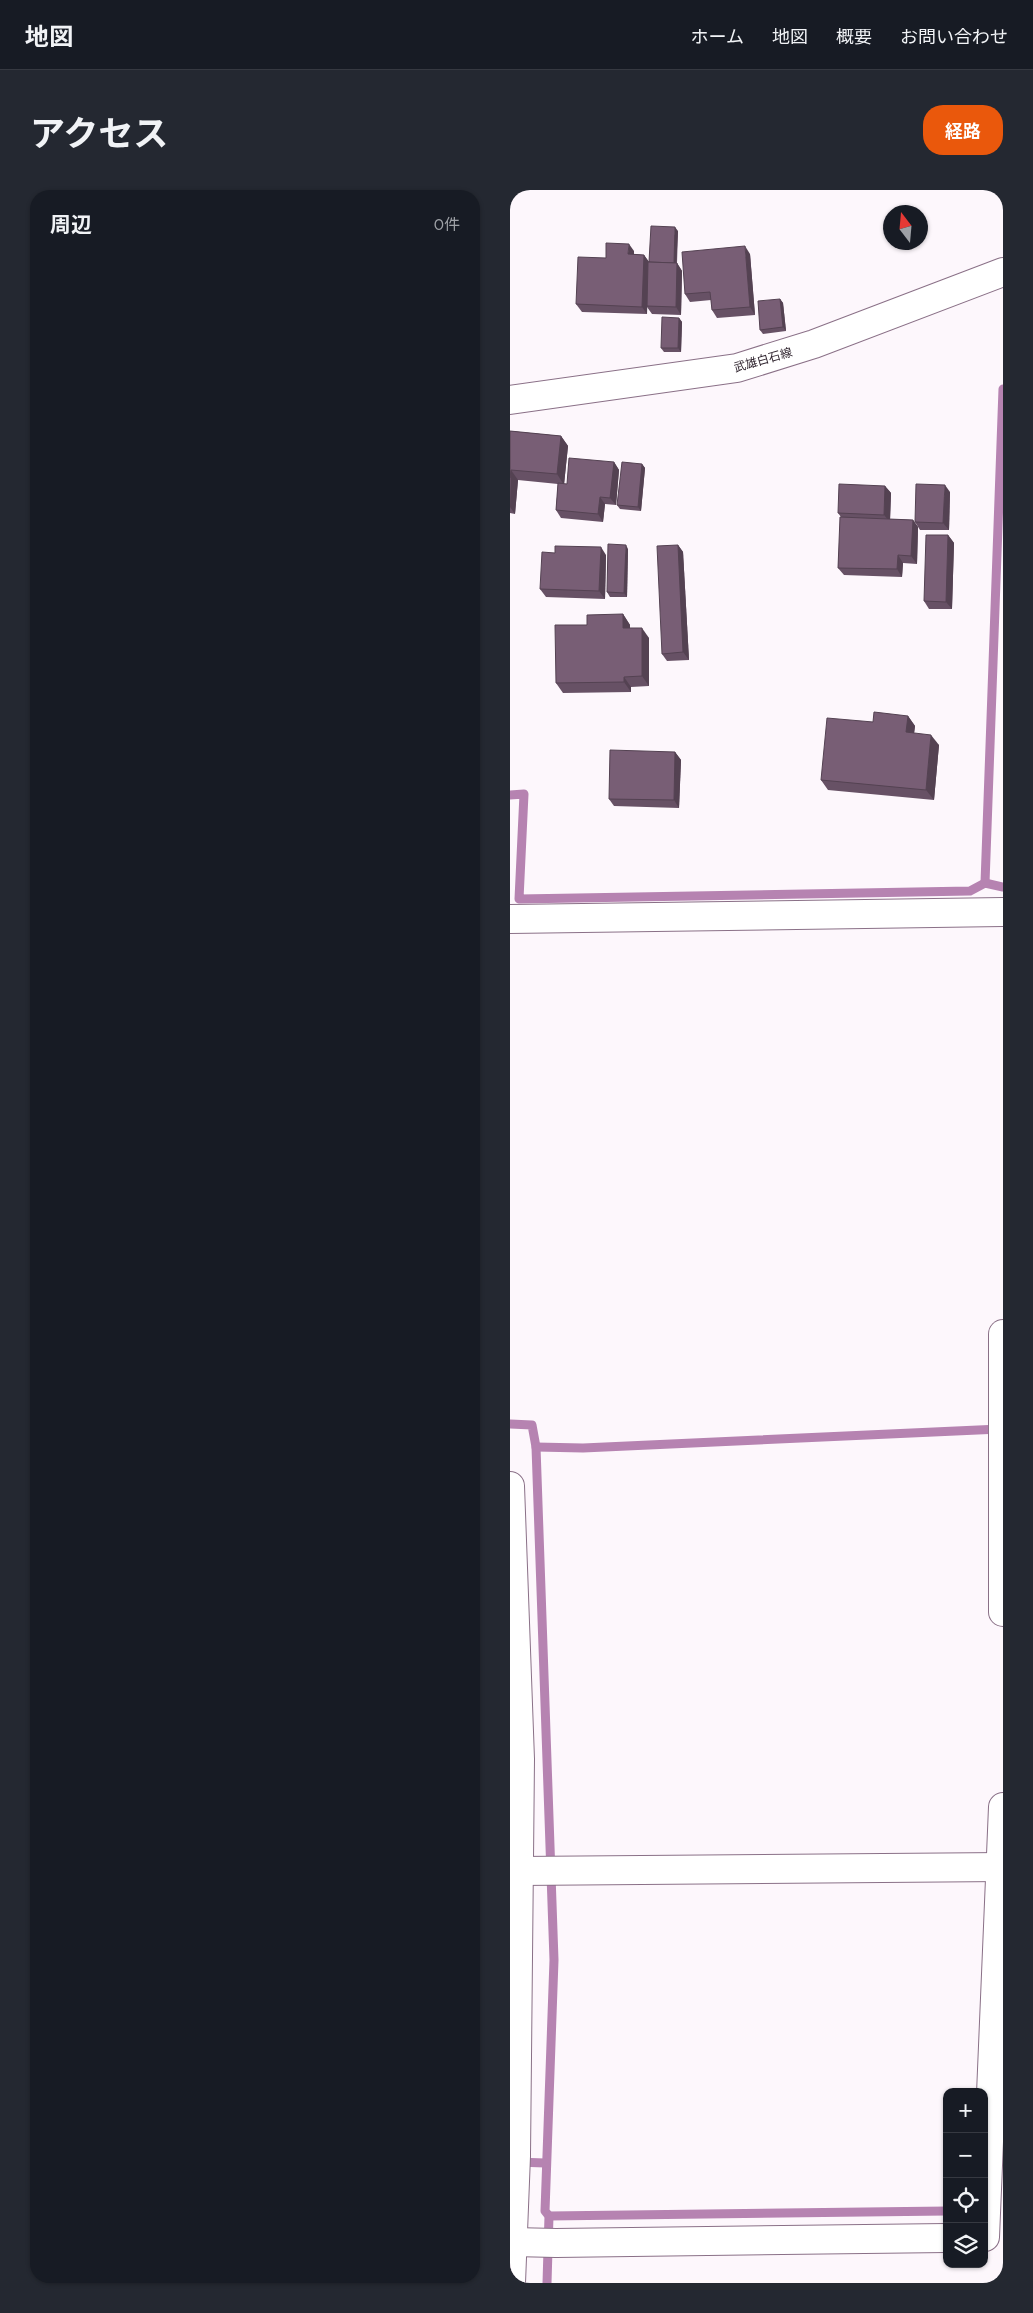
<!DOCTYPE html>
<html lang="ja">
<meta charset="utf-8">
<style>
:root{--surface:#171b24;--page:#242831;--text:#f1f3f6;--muted:#9ea1a6;--line:#363941;--accent:#ea580c}
body{margin:0;font-family:Figtree,"Noto Sans JP",sans-serif;background:var(--page);color:var(--text)}
.controls{position:absolute;right:15px;bottom:15px;display:grid;overflow:hidden;border-radius:10px;box-shadow:0 1px 4px #0004}
.controls button{width:45px;height:45px;display:grid;place-items:center;padding:0;border:0;border-bottom:1px solid var(--line);background:var(--surface);color:var(--text);font:25px sans-serif}
.compass{position:absolute;left:373px;top:15px;width:45px;height:45px;border-radius:50%;background:var(--surface);box-shadow:0 1px 4px #0004;rotate:344deg}
.list{margin:0;padding:0;list-style:none}
h2{display:flex;justify-content:space-between;align-items:center;height:65px;margin:0;padding:0 20px;font-size:21px}
h2 small{font-size:16px;font-weight:400;color:var(--muted)}
.icon{flex:none;width:28px;height:28px;fill:none;stroke:currentColor;stroke-width:2;stroke-linecap:round;stroke-linejoin:round}
.map{position:relative;flex:none;width:493px;height:2093px;overflow:hidden;border-radius:20px}
header{display:flex;align-items:center;gap:30px;box-sizing:border-box;height:70px;padding:0 25px;background:var(--surface);border-bottom:1px solid var(--line)}
header strong{font-size:24px}
nav{display:flex;gap:28px;margin-inline-start:auto;font-size:18px}
.intro{display:flex;align-items:center;justify-content:space-between;box-sizing:border-box;height:120px;padding:0 30px}
h1{margin:0;font-size:35px}
.button{padding:12px 22px;border-radius:20px;background:var(--accent);color:#fff;font-size:18px;font-weight:700}
main{display:flex;gap:30px;padding:0 30px}
aside{flex:1;background:var(--surface);border-radius:20px;box-shadow:0 1px 4px #0004}
.map>svg:first-child{display:block}
.lines{fill:none;stroke-linecap:round;stroke-linejoin:round}
.stream{stroke:#b683b1;stroke-width:9}
.minor-casing{stroke:#8a7087;stroke-width:30}
.major-casing{stroke:#8a7087;stroke-width:30}
.minor{stroke:#fff;stroke-width:28}
.major{stroke:#fff;stroke-width:28}
.wall{fill:#675165}
.shaded-wall{fill:#544252}
.building{fill:#785e75;stroke:#544252}
.labels{text-anchor:middle;dominant-baseline:central;stroke-width:5;stroke-linejoin:round;paint-order:stroke}
.street-label{font-size:12px;fill:#322731;stroke:#fff}
</style>
<header>
<strong>地図</strong>
<nav><a>ホーム</a><a>地図</a><a>概要</a><a>お問い合わせ</a></nav>
</header>
<div class="intro"><h1>アクセス</h1><a class="button">経路</a></div>
<main>
<aside>
<h2>周辺<small>0件</small></h2>
<ul class="list">
</ul>
</aside>
<div class="map">
<svg width="493" height="2093" viewBox="0 0 493 2093">
<rect width="100%" height="100%" fill="#fdf7fc"/>
<g class="lines">
<g class="stream">
<polyline points="0,605 14,604 9,709 460,701 475,693 493,697"/>
<polyline points="475,693 493,199"/>
<polyline points="0,1234 22,1235 26,1257 44,1770 35,2021 39,2026 37,2093"/>
<polyline points="26,1257 73,1258 490,1239"/>
<polyline points="7,1972 35,1973"/>
<polyline points="39,2026 437,2021"/>
</g>
<defs>
<g id="minor">
<polyline points="0,729 493,722"/>
<polyline points="493,1144 493,1422"/>
<polyline points="0,1296 10,1569 6,1966 1,2093"/>
<polyline points="9,1681 493,1677"/>
<polyline points="475,2047 493,1617"/>
<polyline points="3,2052 46,2053 437,2048"/>
</g>
<polyline id="major" points="0,210 227,178 304,154 493,82"/>
</defs>
<use href="#minor" class="minor-casing"/>
<use href="#major" class="major-casing"/>
<use href="#minor" class="minor"/>
<use href="#major" class="major"/>
</g>
<g class="wall">
<polygon points="168,41 167,73 172,81 171,125 142,124 137,117 137,124 72,122 66,114 96,68 124,61 124,64 134,65 139,72"/>
<polygon points="240,64 245,125 207,128 202,120 201,110 180,112 175,104"/>
<polygon points="270,109 273,113 276,141 253,144 250,140"/>
<polygon points="169,128 172,132 171,162 154,162 151,158"/>
<polygon points="0,241 51,246 58,256 54,294 57,294 104,272 109,280 106,315 95,314 93,332 51,328 46,320 48,294 8,290 5,324 0,323"/>
<polygon points="132,274 135,278 131,321 110,319 107,315"/>
<polygon points="375,296 381,303 380,329 403,330 408,337 407,374 393,373 392,387 334,385 328,378 331,327 328,323"/>
<polygon points="440,302 439,340 410,340 405,332"/>
<polygon points="438,345 444,353 442,419 419,419 414,411"/>
<polygon points="168,355 173,362 179,470 157,471 152,464"/>
<polygon points="118,359 117,407 100,407 97,402"/>
<polygon points="45,363 96,365 95,409 36,407 30,399"/>
<polygon points="113,424 120,435 120,438 139,448 139,496 121,497 121,502 53,503 46,493 77,435"/>
<polygon points="398,526 405,536 404,543 429,555 424,610 318,600 311,590"/>
<polygon points="165,562 171,570 169,618 104,616 99,609"/>
</g>
<g class="shaded-wall">
<polygon points="165,37 168,41 166,77 164,73"/>
<polygon points="119,54 124,61 124,72 118,64"/>
<polygon points="235,56 240,64 245,125 240,117"/>
<polygon points="134,65 139,72 137,124 132,117"/>
<polygon points="167,73 172,81 171,125 166,117"/>
<polygon points="270,109 273,113 276,141 273,137"/>
<polygon points="169,128 172,132 171,162 168,158"/>
<polygon points="51,246 58,256 54,295 47,284"/>
<polygon points="104,272 109,280 106,315 100,308"/>
<polygon points="132,274 135,278 131,321 128,317"/>
<polygon points="1,280 8,290 5,324 0,317"/>
<polygon points="435,295 440,302 439,340 433,333"/>
<polygon points="375,296 381,303 380,332 374,325"/>
<polygon points="90,307 95,314 93,332 88,324"/>
<polygon points="403,330 408,337 407,374 401,366"/>
<polygon points="438,345 444,353 442,419 436,412"/>
<polygon points="116,355 118,359 117,407 114,403"/>
<polygon points="168,355 173,362 179,470 173,462"/>
<polygon points="91,357 96,365 95,409 89,401"/>
<polygon points="388,365 393,373 392,387 387,379"/>
<polygon points="113,424 120,435 120,448 113,438"/>
<polygon points="132,438 139,448 139,496 132,486"/>
<polygon points="114,487 121,497 121,502 114,492"/>
<polygon points="398,526 405,536 403,552 396,542"/>
<polygon points="421,545 429,555 424,610 416,600"/>
<polygon points="165,562 171,570 169,618 164,610"/>
</g>
<g class="building">
<polygon points="141,36 165,37 164,73 139,72"/>
<polygon points="96,53 119,54 118,64 134,65 132,117 66,114 68,67 96,68"/>
<polygon points="235,56 240,117 202,120 200,102 175,104 172,62"/>
<polygon points="138,72 167,73 166,117 137,116"/>
<polygon points="270,109 273,137 250,140 248,111"/>
<polygon points="152,127 169,128 168,158 151,158"/>
<polygon points="0,241 51,246 47,284 1,280 0,288"/>
<polygon points="59,268 104,272 100,308 90,307 88,324 46,320 48,293 57,294"/>
<polygon points="112,272 132,274 128,317 107,315"/>
<polygon points="329,294 375,296 374,325 328,323"/>
<polygon points="406,294 435,295 433,333 405,332"/>
<polygon points="330,327 403,330 401,366 388,365 387,379 328,378"/>
<polygon points="416,345 438,345 436,412 414,411"/>
<polygon points="98,354 116,355 114,403 97,402"/>
<polygon points="168,355 173,462 152,464 147,356"/>
<polygon points="45,356 91,357 89,401 30,399 32,362 45,363"/>
<polygon points="113,424 113,438 132,438 132,486 114,487 114,492 46,493 45,435 77,435 77,425"/>
<polygon points="364,522 398,526 396,542 421,545 416,600 311,590 317,528 363,532"/>
<polygon points="100,560 165,562 164,610 99,609"/>
</g>
<g class="labels">
<g class="street-label">
<text transform="translate(253 170) rotate(-16)">武雄白石線</text>
</g>
</g>
</svg>
<div class="controls">
<button>+</button>
<button>−</button>
<button><svg class="icon" aria-label="locate" viewBox="0 0 24 24"><circle cx="12" cy="12" r="6"/><path d="M12 2v4M12 18v4M2 12h4M18 12h4"/></svg></button>
<button><svg class="icon" aria-label="layers" viewBox="0 0 24 24"><path d="M12 4l9 5-9 5-9-5zM3 14l9 5 9-5"/></svg></button>
</div>
<svg class="compass" viewBox="-18 -18 36 36"><path d="M0-13l5 13h-10z" fill="#e53935"/><path d="M0 13l5-13h-10z" fill="#9ea1a6"/></svg>
</div>
</main>
